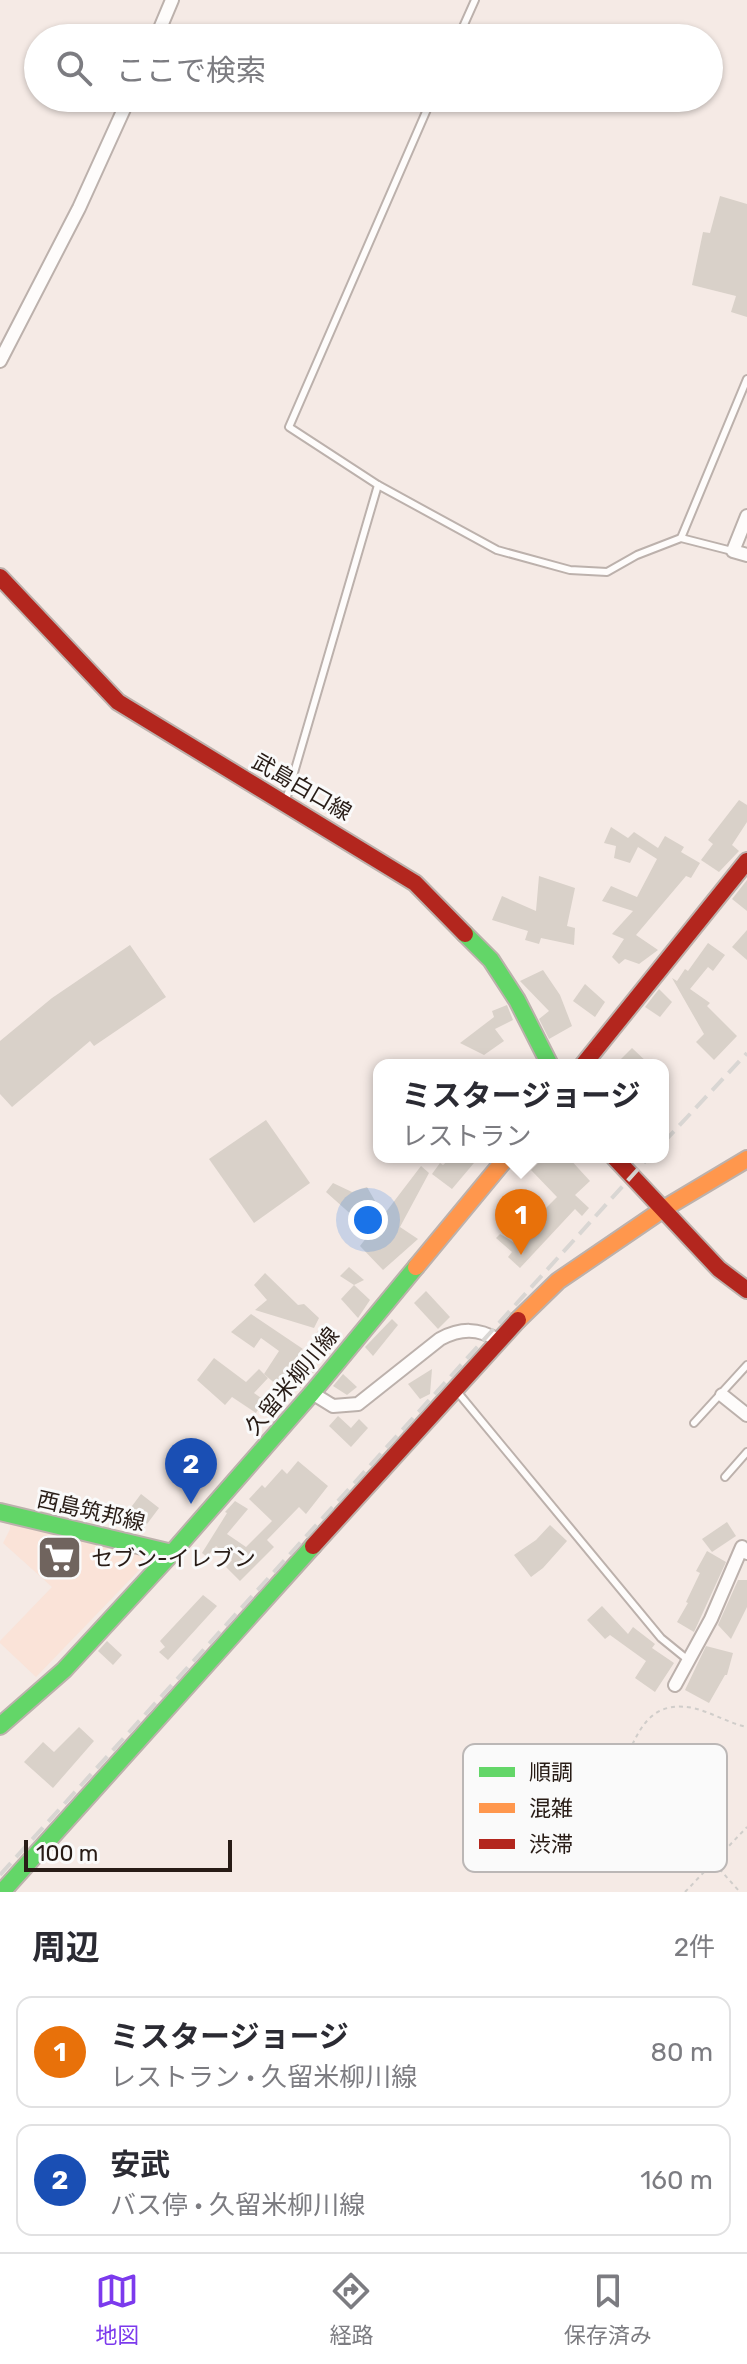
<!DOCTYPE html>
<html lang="ja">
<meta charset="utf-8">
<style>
:root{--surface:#fff;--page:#f7f7f7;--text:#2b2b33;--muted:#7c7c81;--line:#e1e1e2;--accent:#7c3aed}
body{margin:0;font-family:Rubik,"Noto Sans JP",sans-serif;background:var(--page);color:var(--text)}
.scale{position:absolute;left:24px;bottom:20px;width:208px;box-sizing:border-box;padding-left:8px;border:4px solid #281c16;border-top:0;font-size:22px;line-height:28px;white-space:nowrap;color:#281c16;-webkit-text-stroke:6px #fafafa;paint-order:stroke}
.you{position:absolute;left:368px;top:1220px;width:28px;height:28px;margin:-20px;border:6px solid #fff;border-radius:50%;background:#1a73e8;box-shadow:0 0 0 12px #1a73e833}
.badge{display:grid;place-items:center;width:52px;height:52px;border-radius:50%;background:var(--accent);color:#fff;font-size:26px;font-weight:700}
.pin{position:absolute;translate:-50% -66px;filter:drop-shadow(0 2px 4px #0008)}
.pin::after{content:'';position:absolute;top:42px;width:28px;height:24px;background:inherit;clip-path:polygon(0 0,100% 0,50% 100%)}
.popup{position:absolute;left:373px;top:1059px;width:296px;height:104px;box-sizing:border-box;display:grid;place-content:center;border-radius:16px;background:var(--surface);filter:drop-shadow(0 2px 6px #0005);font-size:26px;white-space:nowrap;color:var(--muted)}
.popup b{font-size:30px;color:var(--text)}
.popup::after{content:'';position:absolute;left:50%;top:100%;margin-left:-16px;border:16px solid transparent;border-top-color:var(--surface)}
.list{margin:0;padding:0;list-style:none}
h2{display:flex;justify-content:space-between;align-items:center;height:104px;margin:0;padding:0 32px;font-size:34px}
h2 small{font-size:26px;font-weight:400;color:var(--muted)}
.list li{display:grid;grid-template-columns:52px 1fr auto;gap:24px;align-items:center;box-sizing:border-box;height:112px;margin:0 16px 16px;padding:0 16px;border:2px solid var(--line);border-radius:16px}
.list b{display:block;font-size:30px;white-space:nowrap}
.list p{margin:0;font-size:26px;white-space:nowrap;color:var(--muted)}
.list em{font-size:26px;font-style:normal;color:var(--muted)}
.icon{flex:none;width:44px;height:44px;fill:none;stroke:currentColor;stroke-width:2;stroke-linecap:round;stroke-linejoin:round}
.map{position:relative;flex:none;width:747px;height:1892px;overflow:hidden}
.search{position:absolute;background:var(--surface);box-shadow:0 2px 6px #0004;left:24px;right:24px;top:24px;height:88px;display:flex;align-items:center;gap:20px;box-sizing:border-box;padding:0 28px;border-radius:44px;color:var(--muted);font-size:30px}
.sheet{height:360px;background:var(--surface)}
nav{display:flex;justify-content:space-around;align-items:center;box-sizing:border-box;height:112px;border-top:2px solid var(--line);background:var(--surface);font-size:22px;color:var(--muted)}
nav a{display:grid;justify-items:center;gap:4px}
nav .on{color:var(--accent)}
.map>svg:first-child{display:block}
.built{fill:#fae3d8}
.building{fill:#d9d1c9}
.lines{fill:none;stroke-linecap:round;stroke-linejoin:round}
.lane-casing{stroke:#bcb1ac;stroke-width:10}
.street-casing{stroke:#bcb1ac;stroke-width:16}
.fast-casing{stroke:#bcb1ac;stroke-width:20}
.slow-casing{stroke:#bcb1ac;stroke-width:20}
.jam-casing{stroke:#bcb1ac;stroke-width:20}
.path{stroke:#d0cdca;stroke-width:2;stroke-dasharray:4 4;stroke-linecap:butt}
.lane{stroke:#fefcfb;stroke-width:6}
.street{stroke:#fefcfb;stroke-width:12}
.fast{stroke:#63d668;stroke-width:16}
.slow{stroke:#ff974d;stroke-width:16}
.jam{stroke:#b3261e;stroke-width:16}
.rail{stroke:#d9d6d3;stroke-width:4;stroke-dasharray:16 8;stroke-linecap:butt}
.labels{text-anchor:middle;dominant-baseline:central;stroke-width:6;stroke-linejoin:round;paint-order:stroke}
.street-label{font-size:22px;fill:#281c16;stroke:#fafafa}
.poi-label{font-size:22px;fill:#281c16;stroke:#fafafa;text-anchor:start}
.key{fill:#fafafa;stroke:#bbb7b6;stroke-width:2}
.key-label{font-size:22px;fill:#281c16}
</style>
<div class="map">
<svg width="747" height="1892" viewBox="0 0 747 1892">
<rect width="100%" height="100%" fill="#f5eae5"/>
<polygon class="built" points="10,1519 149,1552 149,1560 36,1677 0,1643 0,1641 52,1587 3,1543 10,1529"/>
<g class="building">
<polygon points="720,196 747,204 747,317 731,312 736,296 692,285 703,232 710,233"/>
<polygon points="739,800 747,805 747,822 732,845 739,851 719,872 701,860 713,844 708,840"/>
<polygon points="611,827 628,838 634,832 658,848 665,836 684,847 681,852 700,863 691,878 686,876 636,935 658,950 639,964 625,959 619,964 612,957 624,939 612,934 633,911 602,901 611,886 637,897 657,859 638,847 630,863 614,858 616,846 604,843"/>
<polygon points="539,876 575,888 567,926 575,928 574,945 541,938 539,944 525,940 528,931 492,920 502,896 536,911"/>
<polygon points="747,880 747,911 732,899"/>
<polygon points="747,930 747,960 732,947"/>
<polygon points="708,943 725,955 713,971 708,967 690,989 710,1003 707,1006 737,1036 714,1060 696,1042 704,1034 672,978 677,981 685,969 688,971"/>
<polygon points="130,945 166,997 94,1046 90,1041 12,1107 0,1094 0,1041 52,998"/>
<polygon points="543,970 560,995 572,1026 549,1039 539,1019 549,1011 520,981"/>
<polygon points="585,984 605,1002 595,1017 573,1001"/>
<polygon points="659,989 672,1002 660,1017 645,1007"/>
<polygon points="507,1005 513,1020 495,1029 504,1041 484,1055 460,1043 494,1017 492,1011"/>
<polygon points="632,1048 650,1065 615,1065"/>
<polygon points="266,1120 310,1183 254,1223 209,1159"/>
<polygon points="452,1157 479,1157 452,1189 432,1174 440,1163 443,1165"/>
<polygon points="545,1157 568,1157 590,1181 575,1195 589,1208 582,1216 575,1209 520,1268 508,1257 512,1252 496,1238 500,1234 518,1245 541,1220 537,1217 557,1197 531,1170"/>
<polygon points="421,1166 429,1173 400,1227 418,1239 383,1270 360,1246"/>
<polygon points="333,1183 352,1192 367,1187 375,1201 354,1217 326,1192"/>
<polygon points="349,1267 364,1280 354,1285 340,1276"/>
<polygon points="265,1273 298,1305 304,1304 319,1318 314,1328 255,1310 267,1300 254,1285"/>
<polygon points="354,1285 370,1300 358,1318 341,1299"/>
<polygon points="426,1291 450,1317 438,1329 414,1303"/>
<polygon points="251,1314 303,1349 300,1351 317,1368 299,1390 286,1380 279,1387 264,1374 279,1351 261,1338 254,1348 231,1332"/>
<polygon points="392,1319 398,1325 373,1356 365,1347"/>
<polygon points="322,1326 336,1338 330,1347 315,1335"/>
<polygon points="214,1358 246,1382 259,1369 268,1378 254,1393 264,1400 256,1413 232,1397 225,1405 197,1380"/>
<polygon points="432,1369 430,1394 420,1399 408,1384"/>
<polygon points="343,1374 357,1387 347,1395 333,1386"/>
<polygon points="338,1416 351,1428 359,1419 368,1428 351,1447 329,1426"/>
<polygon points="298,1461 328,1486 306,1514 299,1507 267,1540 274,1547 240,1581 226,1567 232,1560 216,1546 207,1557 202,1553 227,1513 225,1512 235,1501 248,1509 227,1534 246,1547 272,1521 249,1499 262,1485 265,1488 282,1469 287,1474"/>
<polygon points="181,1469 201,1480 193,1493 173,1482"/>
<polygon points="141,1494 159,1508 141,1532 123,1518"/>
<polygon points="727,1522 736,1536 712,1552 702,1539"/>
<polygon points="550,1525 567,1541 543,1568 531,1577 514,1555 536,1540"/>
<polygon points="707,1551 726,1562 694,1632 677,1622 688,1603 686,1602 700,1573 696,1571"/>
<polygon points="738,1580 747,1580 747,1607 731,1639 718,1625"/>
<polygon points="203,1595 217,1606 168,1660 159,1652 165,1647 160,1641"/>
<polygon points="602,1606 628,1634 633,1627 655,1644 652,1648 674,1663 655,1692 635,1678 646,1661 610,1635 605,1639 587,1620"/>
<polygon points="107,1641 122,1655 113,1665 98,1651"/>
<polygon points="706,1646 733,1653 727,1675 725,1675 709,1703 685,1690"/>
<polygon points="79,1727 94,1741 53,1788 24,1762 43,1742 54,1752"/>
</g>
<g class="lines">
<defs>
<g id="lane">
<polyline points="458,38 475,0"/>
<polyline points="432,98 289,427 378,485 497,550 570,570 607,572 637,555 681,538 732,551"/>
<polyline points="681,538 747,379"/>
<polyline points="286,800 378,485"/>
<polyline points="455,1389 661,1638 688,1660"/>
<polyline points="694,1423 747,1365"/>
<polyline points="725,1477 747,1452"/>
</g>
<g id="street">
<polyline points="156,38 172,0"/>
<polyline points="0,361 79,208 129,98"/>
<polyline points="747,516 733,551 747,555"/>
<path d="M312,1393l21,13 25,-2 82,-65c21,-11 38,-11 58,1"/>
<polyline points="722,1395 747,1415"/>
<polyline points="675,1685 711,1619 742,1547 747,1553"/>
</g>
<g id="fast">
<polyline points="465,934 491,960 517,1000 550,1065"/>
<polyline points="0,1512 172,1553"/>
<polyline points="0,1726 64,1670 172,1553 312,1393 416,1267"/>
<polyline points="2,1892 313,1546"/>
</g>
<g id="slow">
<polyline points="416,1267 507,1157"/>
<polyline points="518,1320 558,1281 665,1208 747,1159"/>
</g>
<g id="jam">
<polyline points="0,577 118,702 415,883 465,934"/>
<polyline points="583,1065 747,861"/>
<polyline points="614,1157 719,1269 747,1290"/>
<polyline points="313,1546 518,1320"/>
</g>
</defs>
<use href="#lane" class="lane-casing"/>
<use href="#street" class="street-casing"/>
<use href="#fast" class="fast-casing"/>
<use href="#slow" class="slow-casing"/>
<use href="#jam" class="jam-casing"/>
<g class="path">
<path d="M605,1793c30,-30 27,-97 88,-85 18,4 35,15 54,19"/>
<polyline points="714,1863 740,1892"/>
<polyline points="685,1892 747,1827"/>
</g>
<use href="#lane" class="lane"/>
<use href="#street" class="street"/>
<use href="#fast" class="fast"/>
<use href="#slow" class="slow"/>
<use href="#jam" class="jam"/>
<g class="rail">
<polyline points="663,1143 747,1053"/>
<polyline points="0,1875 649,1157"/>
</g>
</g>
<defs>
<symbol id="supermarket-square" viewBox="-11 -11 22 22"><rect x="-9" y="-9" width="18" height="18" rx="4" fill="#70645e" stroke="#fafafa"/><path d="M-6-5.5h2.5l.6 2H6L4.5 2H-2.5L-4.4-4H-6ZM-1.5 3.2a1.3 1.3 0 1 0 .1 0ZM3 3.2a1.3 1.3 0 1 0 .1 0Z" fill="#fff"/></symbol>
</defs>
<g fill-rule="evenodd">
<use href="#supermarket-square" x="34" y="1532" width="51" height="51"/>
</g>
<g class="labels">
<g class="street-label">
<text transform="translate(302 787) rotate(30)">武島白口線</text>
<text transform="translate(292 1381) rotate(-50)">久留米柳川線</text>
<text transform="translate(91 1511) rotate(13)">西島筑邦線</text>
</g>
<g class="poi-label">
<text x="91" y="1558">セブン-イレブン</text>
</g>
</g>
<rect x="463" y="1744" width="264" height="128" rx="12" class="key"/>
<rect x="479" y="1767" width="36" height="10" fill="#63d668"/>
<rect x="479" y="1803" width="36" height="10" fill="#ff974d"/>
<rect x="479" y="1839" width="36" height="10" fill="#b3261e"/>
<g class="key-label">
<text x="529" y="1780">順調</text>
<text x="529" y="1816">混雑</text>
<text x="529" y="1852">渋滞</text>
</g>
</svg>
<div class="scale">100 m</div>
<div class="you"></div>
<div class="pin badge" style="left:521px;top:1255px;background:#e8710a">1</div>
<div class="popup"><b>ミスタージョージ</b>レストラン</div>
<div class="pin badge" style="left:191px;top:1504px;background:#1a4fb4">2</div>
<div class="search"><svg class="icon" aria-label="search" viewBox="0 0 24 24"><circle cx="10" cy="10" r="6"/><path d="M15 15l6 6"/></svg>ここで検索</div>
</div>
<section class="sheet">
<h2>周辺<small>2件</small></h2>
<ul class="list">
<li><span class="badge" style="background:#e8710a">1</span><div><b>ミスタージョージ</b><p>レストラン · 久留米柳川線</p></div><em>80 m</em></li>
<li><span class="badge" style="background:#1a4fb4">2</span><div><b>安武</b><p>バス停 · 久留米柳川線</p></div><em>160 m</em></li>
</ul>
</section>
<nav>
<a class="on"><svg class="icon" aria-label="map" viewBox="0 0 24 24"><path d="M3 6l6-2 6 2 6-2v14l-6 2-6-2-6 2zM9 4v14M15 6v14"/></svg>地図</a>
<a><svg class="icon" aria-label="directions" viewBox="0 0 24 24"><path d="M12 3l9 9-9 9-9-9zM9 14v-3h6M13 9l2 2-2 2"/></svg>経路</a>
<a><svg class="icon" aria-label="saved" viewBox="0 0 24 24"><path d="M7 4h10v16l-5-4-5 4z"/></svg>保存済み</a>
</nav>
